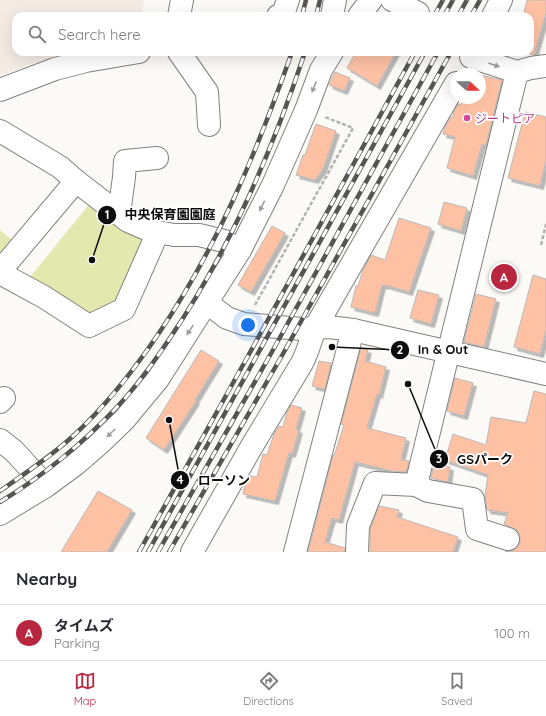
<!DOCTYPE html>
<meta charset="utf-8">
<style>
:root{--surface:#fff;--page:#f2f2f3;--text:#2b2b33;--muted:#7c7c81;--line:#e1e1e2;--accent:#b82640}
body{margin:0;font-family:Quicksand,"Noto Sans JP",sans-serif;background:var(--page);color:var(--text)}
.compass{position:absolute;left:450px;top:68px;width:36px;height:36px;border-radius:50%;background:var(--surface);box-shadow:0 4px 16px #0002;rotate:112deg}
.you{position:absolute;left:248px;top:325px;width:14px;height:14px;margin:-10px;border:3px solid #fff;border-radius:50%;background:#1a73e8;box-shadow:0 0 0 6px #1a73e833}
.badge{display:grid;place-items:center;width:26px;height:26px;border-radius:50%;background:var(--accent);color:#fff;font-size:13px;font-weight:700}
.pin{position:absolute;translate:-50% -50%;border:2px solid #fff;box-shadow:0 1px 4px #0006}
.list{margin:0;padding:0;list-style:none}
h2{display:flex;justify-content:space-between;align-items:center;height:52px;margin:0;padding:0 16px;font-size:17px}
h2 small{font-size:13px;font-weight:400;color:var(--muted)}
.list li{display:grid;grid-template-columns:26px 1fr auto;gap:12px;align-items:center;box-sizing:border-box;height:56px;padding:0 16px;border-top:1px solid var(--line)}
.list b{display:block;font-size:15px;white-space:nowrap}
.list p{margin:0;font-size:13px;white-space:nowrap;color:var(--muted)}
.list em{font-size:13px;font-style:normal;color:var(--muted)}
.icon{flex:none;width:22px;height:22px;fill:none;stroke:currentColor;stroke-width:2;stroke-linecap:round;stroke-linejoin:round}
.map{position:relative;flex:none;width:546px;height:552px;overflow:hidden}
.search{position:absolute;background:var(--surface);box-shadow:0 4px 16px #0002;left:12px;right:12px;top:12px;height:44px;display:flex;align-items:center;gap:10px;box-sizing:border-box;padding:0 14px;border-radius:12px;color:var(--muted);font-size:15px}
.sheet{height:108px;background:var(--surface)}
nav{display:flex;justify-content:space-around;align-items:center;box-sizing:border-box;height:56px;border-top:1px solid var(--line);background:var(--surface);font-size:11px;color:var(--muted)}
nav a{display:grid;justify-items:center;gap:2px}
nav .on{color:var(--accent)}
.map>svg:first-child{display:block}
.built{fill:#f3ebe4}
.green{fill:#e3e8ae}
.building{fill:#fec1a4;stroke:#bbb8b7;filter:url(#shadow)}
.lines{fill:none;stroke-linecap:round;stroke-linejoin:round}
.minor-casing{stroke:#83817e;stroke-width:24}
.path{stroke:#b3b1af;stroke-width:2.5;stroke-dasharray:4 2;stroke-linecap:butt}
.minor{stroke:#fff;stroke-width:22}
.rail-casing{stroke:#565554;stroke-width:4.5}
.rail{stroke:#fff;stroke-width:3;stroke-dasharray:9;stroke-linecap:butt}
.oneway{fill:#9f9e9e}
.hotel-dot{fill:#d1479c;stroke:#fff;stroke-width:1.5}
.labels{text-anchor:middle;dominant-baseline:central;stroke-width:3.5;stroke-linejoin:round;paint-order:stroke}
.hotel-label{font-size:12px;fill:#b23c85;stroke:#fff;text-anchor:start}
.leader{fill:none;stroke:#0e0d0d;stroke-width:1.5}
.callout-dot{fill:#0e0d0d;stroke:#fff;stroke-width:1.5}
.mark-label{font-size:12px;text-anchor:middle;font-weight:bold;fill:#fff}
.callout-label{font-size:13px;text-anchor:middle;font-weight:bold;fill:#0e0d0d;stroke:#fff;stroke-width:3.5;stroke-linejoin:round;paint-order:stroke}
</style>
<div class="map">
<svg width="546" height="552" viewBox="0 0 546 552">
<defs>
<filter id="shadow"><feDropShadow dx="3.5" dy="3.5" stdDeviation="0" flood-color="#0004"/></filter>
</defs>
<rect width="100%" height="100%" fill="#fcfaf7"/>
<polygon class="built" points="0,0 144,0 141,16 16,16 16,52 81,52 49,59 28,65 0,77"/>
<g class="green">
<polygon points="91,202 151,237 118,307 91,321 26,282"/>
<polygon points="0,230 18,245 0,267"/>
</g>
<g class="building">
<polygon points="527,0 546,0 546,13 534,55 530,54 530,16 523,16"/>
<polygon points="356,52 396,52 377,86 347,68"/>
<polygon points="335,72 350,78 344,91 329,85"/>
<polygon points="480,75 502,80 486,145 482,144 473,176 447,168 455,137 443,134 445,127 451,117 453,117 454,111 458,104 461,105 463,98 480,98"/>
<polygon points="525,112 546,117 546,160 540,186 508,178"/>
<polygon points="316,124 336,131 323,169 315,180 296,175 303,155 305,155"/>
<polygon points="444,202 467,208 461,231 438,224"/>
<polygon points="399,218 431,228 409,292 385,285 385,286 382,285 375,313 351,307 356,286 358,286 363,270 371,255 385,260"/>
<polygon points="272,226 285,233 251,292 238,285"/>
<polygon points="533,275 546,279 546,330 540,354 514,347"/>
<polygon points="418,290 439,295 431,324 410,318"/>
<polygon points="476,294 496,299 484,347 464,342"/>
<polygon points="361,348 368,350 365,361 386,367 379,395 377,394 367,428 406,438 401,460 409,461 406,472 392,471 355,462 339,520 332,518 325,542 345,548 345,552 308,552 333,455 334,456 344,425 341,424"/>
<polygon points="201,350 219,361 195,400 196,401 164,450 146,438"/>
<polygon points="319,361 331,363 325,389 312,386"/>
<polygon points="455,378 473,383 464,416 447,411"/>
<polygon points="534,391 546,394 546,552 505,552 511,551 517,548 520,542 520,536 517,530 504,524 508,513 487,510 485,496 488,475 445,460 453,434 486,445 491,417 526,423"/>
<polygon points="291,405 302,408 296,429 299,430 292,454 289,453 275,501 243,494 245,484 250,476 257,477 263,454 267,455 274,434 279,426 283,427 287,412"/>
<polygon points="434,464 450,467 448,482 431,478"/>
<polygon points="98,491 132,510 107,552 61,552"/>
<polygon points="379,506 399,510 397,517 458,537 453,552 370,552 370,529"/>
</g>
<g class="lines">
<defs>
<g id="minor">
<polyline points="392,0 418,13"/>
<polyline points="179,16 182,0"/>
<polyline points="278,16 283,14 288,0"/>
<polyline points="332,16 335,0"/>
<polyline points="359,16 371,0"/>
<polyline points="493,16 501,0"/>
<polyline points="179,52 207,92 209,125"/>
<polyline points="471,57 517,72 531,68 546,66"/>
<polyline points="0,90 55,69 86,61 139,52"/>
<polyline points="0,131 60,167 76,181 128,221 144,228 158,232 174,235 199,235 224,241 240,250"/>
<polyline points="119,214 124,177 125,161 157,158"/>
<polyline points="0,271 76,181"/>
<polyline points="0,273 44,297 89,326 124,309 158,232"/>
<polyline points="207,303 227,318 244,324 302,329 329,327 353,330 546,374"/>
<polyline points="0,402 4,398"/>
<polyline points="0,440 14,451 46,486"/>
<polyline points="416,485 517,72"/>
<polyline points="0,514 46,486 76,464 99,444 124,420 158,379 240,250 273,185 306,110 321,70 332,52"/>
<path d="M192,552l60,-106 50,-83c6,-11 9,-24 13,-35l141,-245"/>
<polyline points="295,552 353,330"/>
<polyline points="357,552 358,526 375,483 416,485 428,491 473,499 477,529 508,539"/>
</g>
</defs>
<use href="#minor" class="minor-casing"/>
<g class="path">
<polyline points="541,245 546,224"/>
<polyline points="255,305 353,128 325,117"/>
</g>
<use href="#minor" class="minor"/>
<defs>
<g id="rail">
<polyline points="302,16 306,0"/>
<polyline points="316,16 320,0"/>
<polyline points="434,16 443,0"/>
<polyline points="444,16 453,0"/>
<polyline points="458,16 467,0"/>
<polyline points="471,16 480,0"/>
<path d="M0,491c24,-17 50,-34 72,-54 34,-31 62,-67 87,-104 59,-87 98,-182 133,-281"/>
<path d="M0,502c43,-26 82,-58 117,-95 20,-21 37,-45 53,-69 59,-87 102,-186 135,-286"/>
<polyline points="139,552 253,347 415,52"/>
<polyline points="148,552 425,52"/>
<polyline points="158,552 273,350 438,52"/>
<polyline points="169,552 284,352 451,52"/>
</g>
</defs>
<use href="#rail" class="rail-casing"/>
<use href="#rail" class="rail"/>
</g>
<defs><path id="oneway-solid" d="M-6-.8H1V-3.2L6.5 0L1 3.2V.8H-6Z"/></defs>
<g class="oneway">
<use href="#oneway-solid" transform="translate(494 65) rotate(19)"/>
<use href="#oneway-solid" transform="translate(314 87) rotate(111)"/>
<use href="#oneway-solid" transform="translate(262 206) rotate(116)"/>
<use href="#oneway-solid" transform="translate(190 330) rotate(123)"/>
<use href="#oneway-solid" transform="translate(111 433) rotate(135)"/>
</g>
<circle class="hotel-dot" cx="467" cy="118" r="4"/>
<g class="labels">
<g class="hotel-label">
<text x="475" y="118">ジートピア</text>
</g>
</g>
<path class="leader" d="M92 260L107 215M332 347L400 350M408 384L439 459M169 420L180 480"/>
<g class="callout-dot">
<circle cx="92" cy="260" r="4"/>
<circle cx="332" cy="347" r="4"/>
<circle cx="408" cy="384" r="4"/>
<circle cx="169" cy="420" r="4"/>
<circle cx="107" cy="215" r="10"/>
<circle cx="400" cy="350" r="10"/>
<circle cx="439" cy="459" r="10"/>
<circle cx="180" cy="480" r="10"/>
</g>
<g class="mark-label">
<text x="107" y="219">1</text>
<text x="400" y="354">2</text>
<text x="439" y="463">3</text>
<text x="180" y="484">4</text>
</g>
<g class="callout-label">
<text x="170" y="219">中央保育園園庭</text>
<text x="443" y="354">In &amp; Out</text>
<text x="485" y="464">GSパーク</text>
<text x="224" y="485">ローソン</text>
</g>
</svg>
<svg class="compass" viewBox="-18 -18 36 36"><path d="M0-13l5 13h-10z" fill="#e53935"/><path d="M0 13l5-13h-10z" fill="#7c7c81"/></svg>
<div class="you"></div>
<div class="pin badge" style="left:504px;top:277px">A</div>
<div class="search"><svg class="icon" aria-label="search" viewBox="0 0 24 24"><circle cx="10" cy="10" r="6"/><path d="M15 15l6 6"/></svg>Search here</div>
</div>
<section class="sheet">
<h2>Nearby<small></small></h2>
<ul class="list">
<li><span class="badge">A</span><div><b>タイムズ</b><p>Parking</p></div><em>100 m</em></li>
</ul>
</section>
<nav>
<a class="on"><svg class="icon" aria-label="map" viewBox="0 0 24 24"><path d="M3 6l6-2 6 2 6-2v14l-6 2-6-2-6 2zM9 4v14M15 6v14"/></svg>Map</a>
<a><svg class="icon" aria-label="directions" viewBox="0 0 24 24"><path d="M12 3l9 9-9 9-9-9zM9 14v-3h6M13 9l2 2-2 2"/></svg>Directions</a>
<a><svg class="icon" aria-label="saved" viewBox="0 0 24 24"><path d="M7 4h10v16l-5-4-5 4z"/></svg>Saved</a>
</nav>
